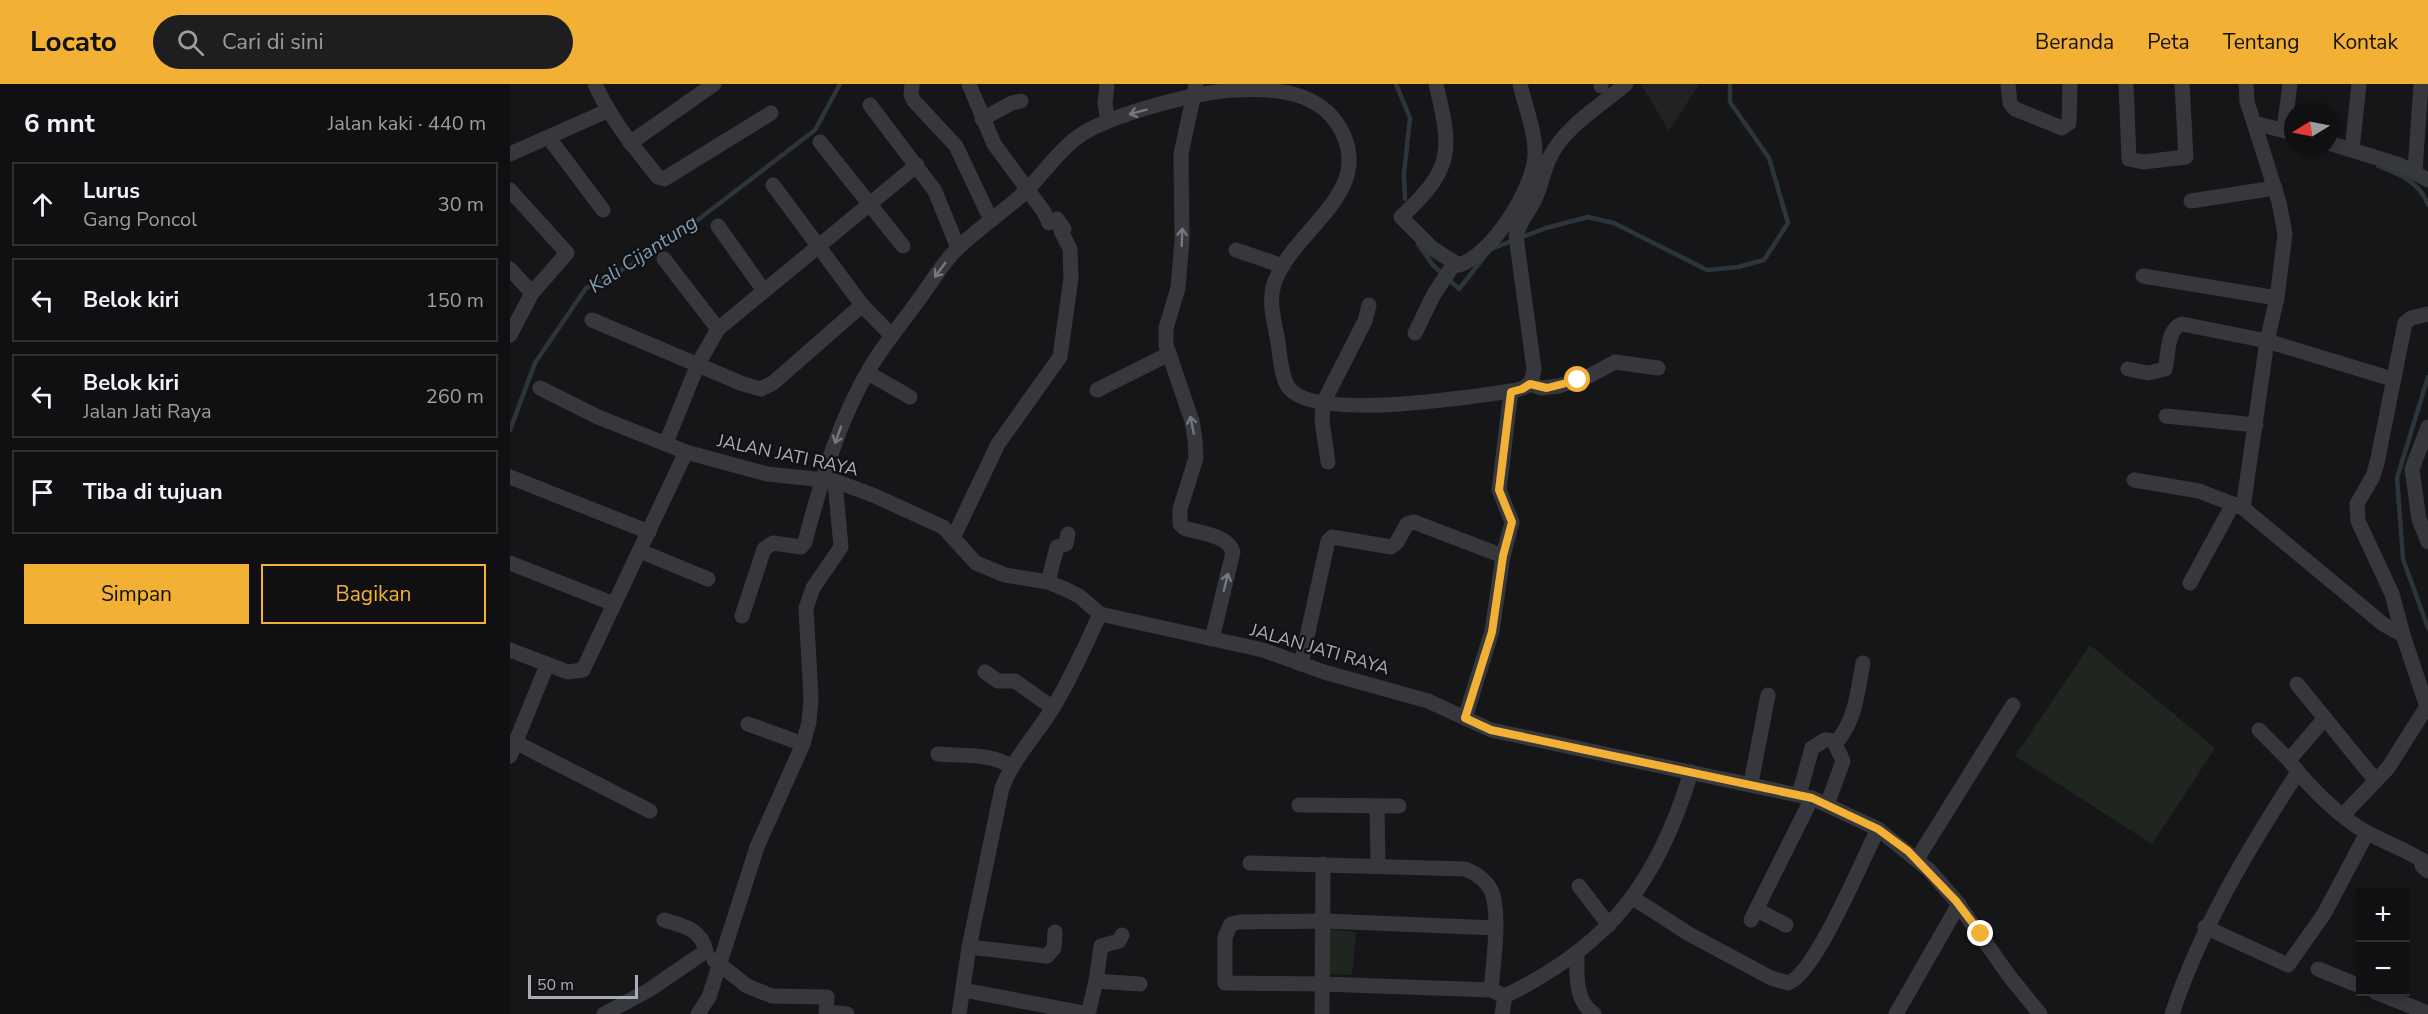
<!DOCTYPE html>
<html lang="id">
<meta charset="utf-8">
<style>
:root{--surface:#101012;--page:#1e1e20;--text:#f1f3f6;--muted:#9c9d9f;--line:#303032;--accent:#f2b134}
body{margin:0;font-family:"Nunito Sans",sans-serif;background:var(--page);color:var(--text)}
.controls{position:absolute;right:18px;bottom:18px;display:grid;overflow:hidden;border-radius:0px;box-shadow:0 3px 9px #0003}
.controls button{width:54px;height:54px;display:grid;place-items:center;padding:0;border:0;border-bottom:2px solid var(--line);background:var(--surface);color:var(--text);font:30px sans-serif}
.compass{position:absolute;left:1774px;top:18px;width:54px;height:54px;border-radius:50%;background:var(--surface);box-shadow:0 3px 9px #0003;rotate:260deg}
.scale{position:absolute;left:18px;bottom:15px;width:110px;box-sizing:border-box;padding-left:6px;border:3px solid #a8adb8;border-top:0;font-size:16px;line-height:21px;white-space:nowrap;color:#a8adb8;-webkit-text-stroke:4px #111113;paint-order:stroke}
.stop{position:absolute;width:18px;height:18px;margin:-14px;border:4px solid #f2b134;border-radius:50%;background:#fff}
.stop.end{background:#f2b134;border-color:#fff;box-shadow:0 2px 6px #0008}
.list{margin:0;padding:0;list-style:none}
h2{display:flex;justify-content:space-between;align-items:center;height:78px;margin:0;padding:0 24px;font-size:26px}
h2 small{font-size:20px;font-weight:400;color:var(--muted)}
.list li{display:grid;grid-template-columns:39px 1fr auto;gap:18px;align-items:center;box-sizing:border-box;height:84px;margin:0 12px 12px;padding:0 12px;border:2px solid var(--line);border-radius:0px}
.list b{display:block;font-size:22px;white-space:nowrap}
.list p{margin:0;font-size:20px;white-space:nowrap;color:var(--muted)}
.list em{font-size:20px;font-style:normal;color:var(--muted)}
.actions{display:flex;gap:12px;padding:18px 24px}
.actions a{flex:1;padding:14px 0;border:2px solid var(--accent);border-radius:0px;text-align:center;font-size:21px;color:var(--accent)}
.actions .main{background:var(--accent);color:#111}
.icon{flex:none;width:33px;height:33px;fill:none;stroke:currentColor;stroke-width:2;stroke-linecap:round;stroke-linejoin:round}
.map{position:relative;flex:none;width:1918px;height:930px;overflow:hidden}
header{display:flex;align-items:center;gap:36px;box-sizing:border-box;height:84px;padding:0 30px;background:var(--accent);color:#111}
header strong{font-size:28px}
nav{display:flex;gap:33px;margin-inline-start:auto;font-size:21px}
.search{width:420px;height:54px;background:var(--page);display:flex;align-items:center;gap:15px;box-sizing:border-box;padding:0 21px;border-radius:33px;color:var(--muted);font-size:22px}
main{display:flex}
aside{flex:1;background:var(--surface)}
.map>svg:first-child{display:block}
.built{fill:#222225}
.green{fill:#1e261f}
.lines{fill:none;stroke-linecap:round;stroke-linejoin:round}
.stream{stroke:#2c353c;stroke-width:4.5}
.minor{stroke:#37383d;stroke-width:15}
.oneway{stroke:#757881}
.route{stroke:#f2b134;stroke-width:8}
.labels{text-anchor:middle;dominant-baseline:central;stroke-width:4.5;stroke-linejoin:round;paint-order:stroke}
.street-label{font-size:18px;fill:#a8adb8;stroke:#111113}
.water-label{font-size:20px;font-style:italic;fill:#7f9bb3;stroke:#111113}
</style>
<header>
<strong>Locato</strong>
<div class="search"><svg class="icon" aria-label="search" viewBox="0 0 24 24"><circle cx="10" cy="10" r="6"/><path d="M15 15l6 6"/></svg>Cari di sini</div>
<nav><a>Beranda</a><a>Peta</a><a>Tentang</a><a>Kontak</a></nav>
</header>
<main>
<aside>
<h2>6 mnt<small>Jalan kaki · 440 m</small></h2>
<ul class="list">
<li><svg class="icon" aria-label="ahead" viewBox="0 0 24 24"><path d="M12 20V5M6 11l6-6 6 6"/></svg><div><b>Lurus</b><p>Gang Poncol</p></div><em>30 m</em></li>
<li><svg class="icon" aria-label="left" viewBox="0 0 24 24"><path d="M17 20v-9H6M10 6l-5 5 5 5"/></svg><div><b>Belok kiri</b></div><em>150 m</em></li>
<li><svg class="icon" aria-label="left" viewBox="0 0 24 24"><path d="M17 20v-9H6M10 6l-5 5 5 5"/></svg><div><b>Belok kiri</b><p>Jalan Jati Raya</p></div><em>260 m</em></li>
<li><svg class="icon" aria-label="arrive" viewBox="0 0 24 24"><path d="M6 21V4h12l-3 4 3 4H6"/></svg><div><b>Tiba di tujuan</b></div></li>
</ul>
<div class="actions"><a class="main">Simpan</a><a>Bagikan</a></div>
</aside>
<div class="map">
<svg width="1918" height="930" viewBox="0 0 1918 930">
<rect width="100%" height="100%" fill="#161618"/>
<polygon class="built" points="1131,0 1189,0 1159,47"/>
<g class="green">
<polygon points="1580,561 1705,664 1642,760 1505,672"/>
<polygon points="820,845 846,848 842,891 817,890"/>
</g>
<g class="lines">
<g class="stream">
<polyline points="886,0 900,34 894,90 895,115"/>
<path d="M1868,82c21,8 42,16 50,39"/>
<polyline points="908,160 923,181 949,205 975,172"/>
<polyline points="981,165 1036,144 1078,133 1104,139 1197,186 1228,183 1254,176 1278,139 1259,74 1220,18 1220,0"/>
<polyline points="1918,293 1887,394 1893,475 1918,544"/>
<polyline points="0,346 25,279 76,204 125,179 180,142 305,46 330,0"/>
</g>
<g class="minor">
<path d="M85,0c16,36 39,63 63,93l6,2 107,-66"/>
<polyline points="402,0 401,11 404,17 446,62 481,136"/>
<polyline points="597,0 595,20 598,37"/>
<path d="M686,0l-15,70 1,86 -4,48 -12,40v17l26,76 3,19 1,18 -16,51v15l4,4c16,5 44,7 49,24l-21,87"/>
<path d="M926,0c16,67 18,84 -35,133l32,32 26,16c33,-10 74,-76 76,-109 1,-23 -10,-50 -15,-72"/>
<polyline points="1091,0 1091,2"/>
<polyline points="1498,0 1500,19 1505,25 1552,44 1559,39 1560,0"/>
<polyline points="1616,0 1619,75 1633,78 1676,73 1672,0"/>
<polyline points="1736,0 1737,18 1744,39 1783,49"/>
<polyline points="360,21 425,107 448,164"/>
<polyline points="472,35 502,19 511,17"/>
<polyline points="1774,46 1780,0"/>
<polyline points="39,54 93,126"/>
<polyline points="310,58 393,162"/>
<polyline points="120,59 204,0"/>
<polyline points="1819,59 1890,81 1918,96"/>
<polyline points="1842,66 1849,0"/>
<polyline points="0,70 97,27"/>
<polyline points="1905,87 1911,0"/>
<polyline points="263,101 352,221 382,252"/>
<polyline points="0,106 57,169 22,209 0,251"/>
<polyline points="1681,117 1765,104"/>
<polyline points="208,142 254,207"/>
<polyline points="726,166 773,182"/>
<polyline points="154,175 208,245"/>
<polyline points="0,185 22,209"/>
<polyline points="1633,192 1767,214"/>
<polyline points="82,236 233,300 251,305 263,299 352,221"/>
<polyline points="905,249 924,210 944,180"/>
<path d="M1618,285l20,4 17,-4c4,-15 1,-39 17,-45l85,17 125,38"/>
<polyline points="358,289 400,313"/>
<polyline points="1020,300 1031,304 1049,302 1081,291 1105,278 1148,284"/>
<polyline points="30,304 88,333 176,368 257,390 325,397 363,411 433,443 466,479 495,491 538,498 555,505 569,512 590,530 753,566 814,588 918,617 981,646 1302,714 1368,745 1419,786 1446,817 1500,893 1530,930"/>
<polyline points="587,306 659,270"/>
<polyline points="1656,332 1746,341"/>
<polyline points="1918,343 1902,385 1909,435 1918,458"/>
<polyline points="156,359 188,280 208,245 407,81"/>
<polyline points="818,378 812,337 813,319 855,237 859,221"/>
<polyline points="0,393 139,448"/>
<polyline points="1624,396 1689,407 1733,424 1873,540 1893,551 1918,626"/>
<polyline points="1733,424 1757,257 1767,214 1775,150 1769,118 1744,39"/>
<polyline points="444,452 488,360 550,273 561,194 560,165 551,147 554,145 547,135 539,139 534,128 484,60 459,0"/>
<polyline points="130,467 198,495"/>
<polyline points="0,479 104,520"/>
<polyline points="538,498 547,463 556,460 558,450"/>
<polyline points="1680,499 1723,420"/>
<path d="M232,532l22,-67 9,-6 28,4 4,-5c16,-61 34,-122 66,-176 14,-23 31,-43 46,-64 13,-17 24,-37 39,-52 22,-22 48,-38 70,-59 17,-17 30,-37 49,-52 30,-24 122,-47 161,-49 38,-2 83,1 104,38 37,65 -48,101 -66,156 -6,18 1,41 4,58 2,14 3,33 10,45 25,35 182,10 223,4 15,-2 21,-6 23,-22l-18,-133c3,-14 13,-24 19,-37 6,-13 8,-27 14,-40 15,-32 51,-53 77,-75"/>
<polyline points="1893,551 1882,510 1848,437 1847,420 1863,392 1867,379 1895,239 1901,234 1918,230"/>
<polyline points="0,566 58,588 73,586 176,368"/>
<polyline points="791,580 818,457 822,453 881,463 887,458 897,440 904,438 993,472"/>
<polyline points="475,588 488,597 505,597 543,624"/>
<polyline points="1787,600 1866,697"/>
<polyline points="955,634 982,547 993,472 1002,438 989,406 1001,307"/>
<path d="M1815,634l-36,42c17,24 52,59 79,73 17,9 37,17 54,27v6l6,5"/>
<polyline points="238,640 293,660"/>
<polyline points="1749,646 1779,676"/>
<polyline points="7,659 140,727"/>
<path d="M428,670c22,2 53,-1 72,12"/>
<polyline points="0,672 37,581"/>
<polyline points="1241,699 1258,611"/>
<polyline points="1289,711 1302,664 1315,656 1327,657"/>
<polyline points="789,721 889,722"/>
<path d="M1317,721l16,-44 -8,-17c21,-24 22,-50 28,-81"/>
<polyline points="867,722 868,781"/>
<polyline points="1833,731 1878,684 1916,624"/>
<polyline points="1407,775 1503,621"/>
<path d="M740,779l215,6c10,4 20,10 26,21 10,21 2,76 0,100"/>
<polyline points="1069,802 1099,841"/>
<path d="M1123,814l56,36 82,44 17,5c27,-8 75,-125 90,-154"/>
<polyline points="1247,826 1276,841"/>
<polyline points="1241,836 1302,714"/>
<polyline points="1695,843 1778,881 1814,830 1857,749"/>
<polyline points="986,844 814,837 730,838 721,840 715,853 715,899 812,900 981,906 995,912"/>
<polyline points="459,863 537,872 544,864 545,848"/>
<path d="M1067,868c0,22 -3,48 17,62"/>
<polyline points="204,876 237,902 262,912 317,913 316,928 337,930"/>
<polyline points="1808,885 1850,902"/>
<polyline points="586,897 591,862 609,857 612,851"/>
<polyline points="453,906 574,929 579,926 586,897 630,900"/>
<polyline points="1865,908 1918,929"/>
<path d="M94,930l45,-24 57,-39c-5,-22 -22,-25 -42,-31"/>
<polyline points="188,930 199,913 247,763 293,660 299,638 301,614 296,524 303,504 331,463 325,397"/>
<path d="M449,930l10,-67 33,-159c12,-31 35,-54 52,-82 18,-30 32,-61 46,-92"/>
<polyline points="812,930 813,780"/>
<path d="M992,930l3,-18c105,-51 153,-114 186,-224"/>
<polyline points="1386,930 1449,820"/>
<path d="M1662,930c29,-87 76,-165 126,-242"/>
</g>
</g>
<defs><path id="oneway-shaft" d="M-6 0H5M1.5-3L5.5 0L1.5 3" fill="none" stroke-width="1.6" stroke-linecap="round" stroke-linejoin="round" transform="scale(1.5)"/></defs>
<g class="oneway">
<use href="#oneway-shaft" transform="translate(628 28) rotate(165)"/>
<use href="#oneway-shaft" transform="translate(672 153) rotate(-88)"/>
<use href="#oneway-shaft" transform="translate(430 186) rotate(126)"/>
<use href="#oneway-shaft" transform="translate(682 341) rotate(-102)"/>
<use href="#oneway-shaft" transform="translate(328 351) rotate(110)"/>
<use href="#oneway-shaft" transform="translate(716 498) rotate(-76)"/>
</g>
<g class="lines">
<polyline class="route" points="1068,296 1037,304 1020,300 1012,305 1001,308 989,406 1002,438 993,472 982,548 955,634 981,646 1302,714 1368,745 1398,767 1446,817 1471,850"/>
</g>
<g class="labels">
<g class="street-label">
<text transform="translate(278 371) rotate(12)">JALAN JATI RAYA</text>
<text transform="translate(810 565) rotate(16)">JALAN JATI RAYA</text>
</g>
<g class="water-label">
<text transform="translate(133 170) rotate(-33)">Kali Cijantung</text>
</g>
</g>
</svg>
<div class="controls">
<button>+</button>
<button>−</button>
</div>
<svg class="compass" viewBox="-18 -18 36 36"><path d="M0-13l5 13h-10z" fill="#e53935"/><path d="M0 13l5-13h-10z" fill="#9c9d9f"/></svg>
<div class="scale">50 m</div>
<div class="stop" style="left:1068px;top:296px"></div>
<div class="stop end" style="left:1471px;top:850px"></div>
</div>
</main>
